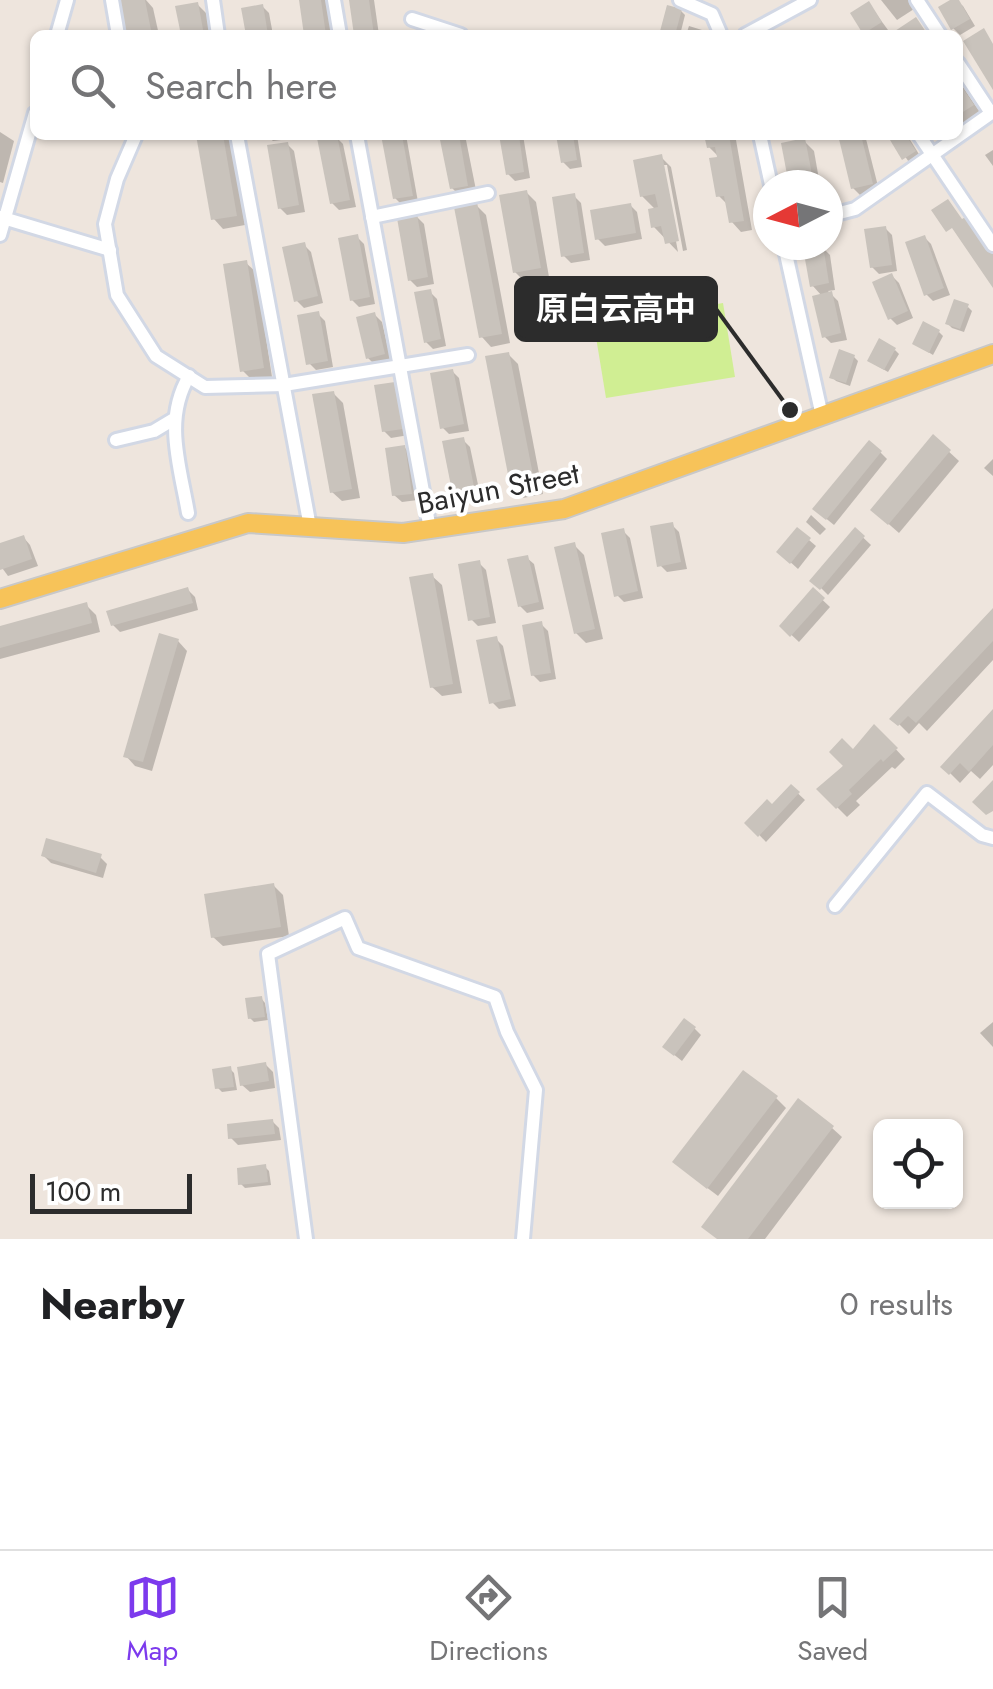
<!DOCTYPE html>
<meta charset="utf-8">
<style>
:root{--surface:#fff;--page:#f2f2f2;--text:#202124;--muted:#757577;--line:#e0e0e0;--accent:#7c3aed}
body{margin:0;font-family:Jost,"Noto Sans SC",sans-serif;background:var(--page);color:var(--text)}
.controls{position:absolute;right:30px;bottom:30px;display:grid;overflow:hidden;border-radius:15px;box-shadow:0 2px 8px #0004}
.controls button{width:90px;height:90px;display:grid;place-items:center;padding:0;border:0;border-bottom:2px solid var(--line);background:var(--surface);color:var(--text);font:50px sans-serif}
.compass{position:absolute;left:753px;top:170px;width:90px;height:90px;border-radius:50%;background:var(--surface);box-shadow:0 2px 8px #0004;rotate:264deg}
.scale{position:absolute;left:30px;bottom:25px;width:162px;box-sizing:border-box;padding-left:10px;border:5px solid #2c2c2c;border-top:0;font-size:28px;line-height:35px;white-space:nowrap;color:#2c2c2c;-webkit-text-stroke:8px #fff;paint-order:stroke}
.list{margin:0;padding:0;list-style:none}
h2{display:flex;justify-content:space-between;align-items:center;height:130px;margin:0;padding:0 40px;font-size:42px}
h2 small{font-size:32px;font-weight:400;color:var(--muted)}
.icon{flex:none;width:55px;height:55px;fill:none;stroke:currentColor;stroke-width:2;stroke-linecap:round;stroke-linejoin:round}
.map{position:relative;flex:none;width:993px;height:1239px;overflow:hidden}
.search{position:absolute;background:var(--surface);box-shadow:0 2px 8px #0004;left:30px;right:30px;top:30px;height:110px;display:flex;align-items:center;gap:25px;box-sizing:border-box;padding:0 35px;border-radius:15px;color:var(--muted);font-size:38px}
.sheet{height:310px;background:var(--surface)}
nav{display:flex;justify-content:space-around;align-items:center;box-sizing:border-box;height:140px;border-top:2px solid var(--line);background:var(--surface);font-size:28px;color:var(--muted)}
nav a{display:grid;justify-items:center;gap:5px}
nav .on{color:var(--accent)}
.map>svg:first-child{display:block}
.pitch{fill:#d0ee93}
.shadow{fill:#0003}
.building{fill:#c9c3bc}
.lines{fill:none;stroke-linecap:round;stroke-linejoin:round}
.minor-casing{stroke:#d2d8e5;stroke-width:18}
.major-casing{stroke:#c8c8c8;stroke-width:22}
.minor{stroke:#fff;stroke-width:12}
.major{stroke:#f7c359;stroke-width:18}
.labels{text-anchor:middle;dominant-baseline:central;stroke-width:8;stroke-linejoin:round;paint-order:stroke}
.street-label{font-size:30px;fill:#2c2c2c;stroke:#fff}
.leader{fill:none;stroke:#2c2c2c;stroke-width:4}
.callout-dot{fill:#2c2c2c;stroke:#fff;stroke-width:4}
.callout{fill:#2c2c2c;stroke:#2c2c2c;stroke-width:4}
.callout-label{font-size:32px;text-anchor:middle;font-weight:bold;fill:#fff}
</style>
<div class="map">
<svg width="993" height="1239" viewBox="0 0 993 1239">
<rect width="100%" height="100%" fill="#eee5dd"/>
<polygon class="pitch" points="723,303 735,377 606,398 594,325"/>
<g class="shadow">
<polygon points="133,0 146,0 153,8 159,35 128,35"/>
<polygon points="301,0 328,0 333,35 307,35"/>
<polygon points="351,0 374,0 379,35 357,35"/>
<polygon points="881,0 908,0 914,9 897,20"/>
<polygon points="955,0 963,6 975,26 960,35 953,28"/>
<polygon points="197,4 207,14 211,35 183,35"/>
<polygon points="869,4 888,30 879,35 865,33"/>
<polygon points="262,6 269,13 273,35 248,35"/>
<polygon points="681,11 685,15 680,35 662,35"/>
<polygon points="689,26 702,30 706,35 686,35"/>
<polygon points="958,80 982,115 965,127 958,120"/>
<polygon points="0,132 14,141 3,183 0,182"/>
<polygon points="199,135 230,135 245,225 223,229 214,219"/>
<polygon points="266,135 289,135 289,139 273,141"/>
<polygon points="384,135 406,135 418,202 402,205 395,198"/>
<polygon points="442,135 465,135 477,195 462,198 452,188"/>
<polygon points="502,135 523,135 530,178 515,181 508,174"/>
<polygon points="559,135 577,135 582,167 570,169 563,162"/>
<polygon points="707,135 731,135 736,140 752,230 741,232 732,222 729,206 719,196 721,159 709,147"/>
<polygon points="840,135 865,135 879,190 860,195 853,188"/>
<polygon points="890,135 907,135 922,159 911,165"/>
<polygon points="336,137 343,144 356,207 339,210 332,203"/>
<polygon points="804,141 814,151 820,185 792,185"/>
<polygon points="287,144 294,151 305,212 287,215 280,208"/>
<polygon points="993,150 993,166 985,155"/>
<polygon points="661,157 671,167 687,250 683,251 667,165 662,165 678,252 654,227 656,210 642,196"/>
<polygon points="526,192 536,202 549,277 525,282 515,272"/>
<polygon points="574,196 581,203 590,260 571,263 564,256"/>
<polygon points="476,205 486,215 510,343 491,347 482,337"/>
<polygon points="630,205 637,212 642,239 605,246 598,239"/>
<polygon points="417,217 424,224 434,284 417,287 410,280"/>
<polygon points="885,228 892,235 897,271 879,274 872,267"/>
<polygon points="357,237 364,244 375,304 359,307 352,300"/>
<polygon points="924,237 931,244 950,295 933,301 926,294"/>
<polygon points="304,245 311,252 323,303 304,308 297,301"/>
<polygon points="823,248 830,255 835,290 828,291 838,301 847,340 831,343 824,336 822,296 812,285"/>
<polygon points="246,263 256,272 272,377 252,380 242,370"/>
<polygon points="892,276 899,283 913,318 897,325 890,318"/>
<polygon points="430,292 437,299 446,346 433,349 426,342"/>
<polygon points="968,307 972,311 964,332 952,328 948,324"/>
<polygon points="318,314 325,321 333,367 316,370 309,363"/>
<polygon points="375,315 382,322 391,361 375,365 368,358"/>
<polygon points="939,332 943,336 933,355 915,344"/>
<polygon points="895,350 899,354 888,372 874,364"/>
<polygon points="508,354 518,364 543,494 523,498 514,488"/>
<polygon points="854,357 858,361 850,386 836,381 832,377"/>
<polygon points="452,371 459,378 469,431 449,434 442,427"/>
<polygon points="394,384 401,391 409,435 391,438 384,431"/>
<polygon points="333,393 343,403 360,498 342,501 332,492"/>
<polygon points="934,438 959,461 899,533 883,519"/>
<polygon points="463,440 470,447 480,494 461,497 454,490"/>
<polygon points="404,447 411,454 418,500 402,502 394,495"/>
<polygon points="880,452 887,459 834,525 823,516"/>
<polygon points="993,459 993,476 984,468"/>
<polygon points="811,515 826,529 820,535 806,522"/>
<polygon points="672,525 679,532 687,569 667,572 660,565"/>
<polygon points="855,530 871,545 828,595 813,580"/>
<polygon points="623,531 630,538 643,598 624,602 617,595"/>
<polygon points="24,538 30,545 38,566 8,576 0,565 0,546"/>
<polygon points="809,540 816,546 798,569 787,559"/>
<polygon points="574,545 584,555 603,639 586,643 576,633"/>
<polygon points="527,558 534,564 544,609 527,613 520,606"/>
<polygon points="479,563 486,570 496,623 478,626 471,619"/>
<polygon points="432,576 442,585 462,693 442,696 432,687"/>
<polygon points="188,590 195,597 198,610 120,632 113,625"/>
<polygon points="813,591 830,607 799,642 782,626"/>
<polygon points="86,605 96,615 100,632 0,659 0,629"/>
<polygon points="993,612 993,660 927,731 919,723 909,734 893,718"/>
<polygon points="541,624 548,631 556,679 540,682 533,675"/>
<polygon points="496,639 503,646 516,706 499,709 492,702"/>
<polygon points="178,641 187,651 152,771 135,766 126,756"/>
<polygon points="993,713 993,765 980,779 971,771 960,783 944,767"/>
<polygon points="875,727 905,759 895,769 892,767 856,801 860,805 847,817 819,789 830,782"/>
<polygon points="791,787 805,800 766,842 748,823 772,808"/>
<polygon points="44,856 100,857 107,864 103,878 51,863"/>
<polygon points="273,885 283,895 289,936 223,946 213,937"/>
<polygon points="261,998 265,1003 268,1020 254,1022 250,1018"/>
<polygon points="993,1022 993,1047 980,1033"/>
<polygon points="694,1028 701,1035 682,1061 672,1053"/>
<polygon points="266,1065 273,1072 275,1088 250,1092 242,1085"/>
<polygon points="230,1069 234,1073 237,1090 222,1092 218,1088"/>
<polygon points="776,1098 786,1108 718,1196 685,1171"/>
<polygon points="272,1121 279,1128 281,1140 238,1145 231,1138"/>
<polygon points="832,1128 842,1137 765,1239 718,1239"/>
<polygon points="265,1167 269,1171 271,1185 245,1188 241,1184"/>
</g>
<g class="building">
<polygon points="118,0 145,0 152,35 125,35"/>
<polygon points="299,0 321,0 326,35 304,35"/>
<polygon points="349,0 369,0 374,35 354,35"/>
<polygon points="950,0 959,0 970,19 951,30 938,7"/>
<polygon points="869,1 882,22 863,34 850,13"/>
<polygon points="198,2 204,35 181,35 175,6"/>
<polygon points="263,4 268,35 246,35 241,8"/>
<polygon points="667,5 682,9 675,35 659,35"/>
<polygon points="916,17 928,35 898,35 895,31"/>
<polygon points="984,28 993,44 993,90 963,41"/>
<polygon points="958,81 974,105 958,115"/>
<polygon points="196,135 223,135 237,216 211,220"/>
<polygon points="337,135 350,200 330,204 317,138"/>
<polygon points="381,135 402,135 413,196 393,199"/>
<polygon points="439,135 459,135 468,186 450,189"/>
<polygon points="499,135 519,135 524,172 506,175"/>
<polygon points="556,135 573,135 577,160 561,163"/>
<polygon points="704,135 729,135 744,221 729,223 724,196 716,197 709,158 717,157 715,147 707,148"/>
<polygon points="838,135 861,135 873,184 851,189"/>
<polygon points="887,135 906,135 916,151 902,160"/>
<polygon points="805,138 814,185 789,185 781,143"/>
<polygon points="288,142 299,205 278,209 267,145"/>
<polygon points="662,154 679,241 665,244 661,226 651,228 648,209 658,207 655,194 640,197 633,160"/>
<polygon points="527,190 541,268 513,273 499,195"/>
<polygon points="575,193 584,253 561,257 552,197"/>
<polygon points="948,199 962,219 969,215 993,250 993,288 952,228 946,232 931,210"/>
<polygon points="477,202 502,334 479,338 454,207"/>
<polygon points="631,203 636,233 595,240 590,210"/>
<polygon points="417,214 428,277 408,281 397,218"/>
<polygon points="886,226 892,265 870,268 864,229"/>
<polygon points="358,234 370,297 350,301 338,238"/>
<polygon points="925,235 944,288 924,296 905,242"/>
<polygon points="305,242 318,296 294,302 282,247"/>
<polygon points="823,245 829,283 810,287 803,248"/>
<polygon points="247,260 264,368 240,372 223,264"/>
<polygon points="892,273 908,311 888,320 872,282"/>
<polygon points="431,289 441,339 424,343 414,292"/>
<polygon points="832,291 841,333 822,338 812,296"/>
<polygon points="954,299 969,304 960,329 945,324"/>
<polygon points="319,311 328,361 306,365 297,315"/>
<polygon points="375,312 385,354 366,359 356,317"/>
<polygon points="923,321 940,330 929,353 912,344"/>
<polygon points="879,338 896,348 884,370 867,361"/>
<polygon points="839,349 855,355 846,383 829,378"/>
<polygon points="509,352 535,485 511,490 485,356"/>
<polygon points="453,369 464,424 440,429 430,373"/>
<polygon points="395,382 403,429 382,432 374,385"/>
<polygon points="334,391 352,489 330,493 312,394"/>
<polygon points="933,434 951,450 888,525 870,510"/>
<polygon points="464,437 474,487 452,491 442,441"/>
<polygon points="869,440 882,451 826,520 812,509"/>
<polygon points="405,445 412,494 392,496 385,448"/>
<polygon points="673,522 681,562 657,567 650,526"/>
<polygon points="797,527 811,538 790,564 776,552"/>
<polygon points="855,527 865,536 820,590 809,581"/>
<polygon points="624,528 638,591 614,597 601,533"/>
<polygon points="24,535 32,559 0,570 0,543"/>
<polygon points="575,542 595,629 574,634 554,547"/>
<polygon points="528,555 539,602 518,607 507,559"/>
<polygon points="480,560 490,617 468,621 458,564"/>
<polygon points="433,573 453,684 430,688 409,577"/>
<polygon points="188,587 193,603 111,626 106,611"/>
<polygon points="813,587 825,598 790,637 779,626"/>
<polygon points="87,602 92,623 0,648 0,626"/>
<polygon points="993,608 993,641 916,723 908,716 898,726 889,719"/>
<polygon points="542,621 551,673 531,676 522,625"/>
<polygon points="159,633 179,639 143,762 123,757"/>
<polygon points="497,636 511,699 489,704 476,640"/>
<polygon points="993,709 993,745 969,772 960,763 949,775 940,767"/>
<polygon points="874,724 898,748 883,762 881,759 849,790 852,794 836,809 816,789 843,766 829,752 842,738 853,749"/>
<polygon points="993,780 993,811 986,815 972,802"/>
<polygon points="791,784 800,792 758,837 744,823 767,799 772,804"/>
<polygon points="46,838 102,854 96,873 41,856"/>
<polygon points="274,883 281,927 211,938 204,894"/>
<polygon points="262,996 265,1017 248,1019 245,998"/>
<polygon points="684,1018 696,1027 674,1056 662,1047"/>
<polygon points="266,1062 269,1081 240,1086 237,1067"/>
<polygon points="231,1066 234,1087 215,1089 212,1069"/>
<polygon points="743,1070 778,1096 707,1189 672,1162"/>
<polygon points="798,1098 834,1126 748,1239 717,1239 701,1227"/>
<polygon points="273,1119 275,1134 228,1139 227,1124"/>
<polygon points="266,1164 268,1182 238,1185 237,1168"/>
</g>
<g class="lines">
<defs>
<g id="minor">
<polyline points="112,0 118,35"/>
<polyline points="213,0 218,35"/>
<polyline points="334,0 340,35"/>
<polyline points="680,0 712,14 721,35"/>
<polyline points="917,0 940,35"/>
<polyline points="412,19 461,35"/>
<polyline points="57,35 67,0"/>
<polyline points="745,35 810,0"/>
<polyline points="958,63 991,113"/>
<polyline points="136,135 117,179 105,224 117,295 156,356 205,387 284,385 468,355"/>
<polyline points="237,135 310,527"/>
<polyline points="357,135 430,529"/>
<polyline points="760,135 771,185"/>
<polyline points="919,135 993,245"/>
<polyline points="828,216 855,209 993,112"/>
<polyline points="0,217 110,250"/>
<polyline points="372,217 488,193"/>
<polyline points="0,235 35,113"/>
<polyline points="784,245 822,416"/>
<polyline points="116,440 154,431 174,419"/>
<path d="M188,513c-8,-47 -25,-93 1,-137"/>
<polyline points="835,906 927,793 982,835 993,838"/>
<polyline points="306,1239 268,954 345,918 358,948 495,997 507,1032 536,1090 523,1239"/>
</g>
<polyline id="major" points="0,599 248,523 403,533 564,509 993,354"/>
</defs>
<use href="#minor" class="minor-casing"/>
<use href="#major" class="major-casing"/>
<use href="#minor" class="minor"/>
<use href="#major" class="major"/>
</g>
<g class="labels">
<g class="street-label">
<text transform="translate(498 488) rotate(-11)">Baiyun Street</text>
</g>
</g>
<path class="leader" d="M790 410L716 309"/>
<circle class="callout-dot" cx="790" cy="410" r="10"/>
<rect class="callout" x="516" y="278" width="200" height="62" rx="10"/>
<g class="callout-label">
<text x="616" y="320">原白云高中</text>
</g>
</svg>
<div class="controls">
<button><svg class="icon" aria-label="locate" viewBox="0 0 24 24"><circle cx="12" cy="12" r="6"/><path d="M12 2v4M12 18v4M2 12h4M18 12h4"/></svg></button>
</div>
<svg class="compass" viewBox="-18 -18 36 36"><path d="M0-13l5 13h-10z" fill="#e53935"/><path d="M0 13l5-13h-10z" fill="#757577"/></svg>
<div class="scale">100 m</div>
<div class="search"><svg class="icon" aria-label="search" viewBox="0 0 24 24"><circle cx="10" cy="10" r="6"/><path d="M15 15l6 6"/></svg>Search here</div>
</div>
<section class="sheet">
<h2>Nearby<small>0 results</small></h2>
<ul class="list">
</ul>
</section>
<nav>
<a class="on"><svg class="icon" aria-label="map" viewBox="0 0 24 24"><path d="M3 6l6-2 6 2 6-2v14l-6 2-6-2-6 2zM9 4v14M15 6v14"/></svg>Map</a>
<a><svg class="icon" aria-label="directions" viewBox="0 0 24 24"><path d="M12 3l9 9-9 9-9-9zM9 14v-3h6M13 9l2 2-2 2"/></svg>Directions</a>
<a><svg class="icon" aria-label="saved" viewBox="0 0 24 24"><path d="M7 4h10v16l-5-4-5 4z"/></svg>Saved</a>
</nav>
